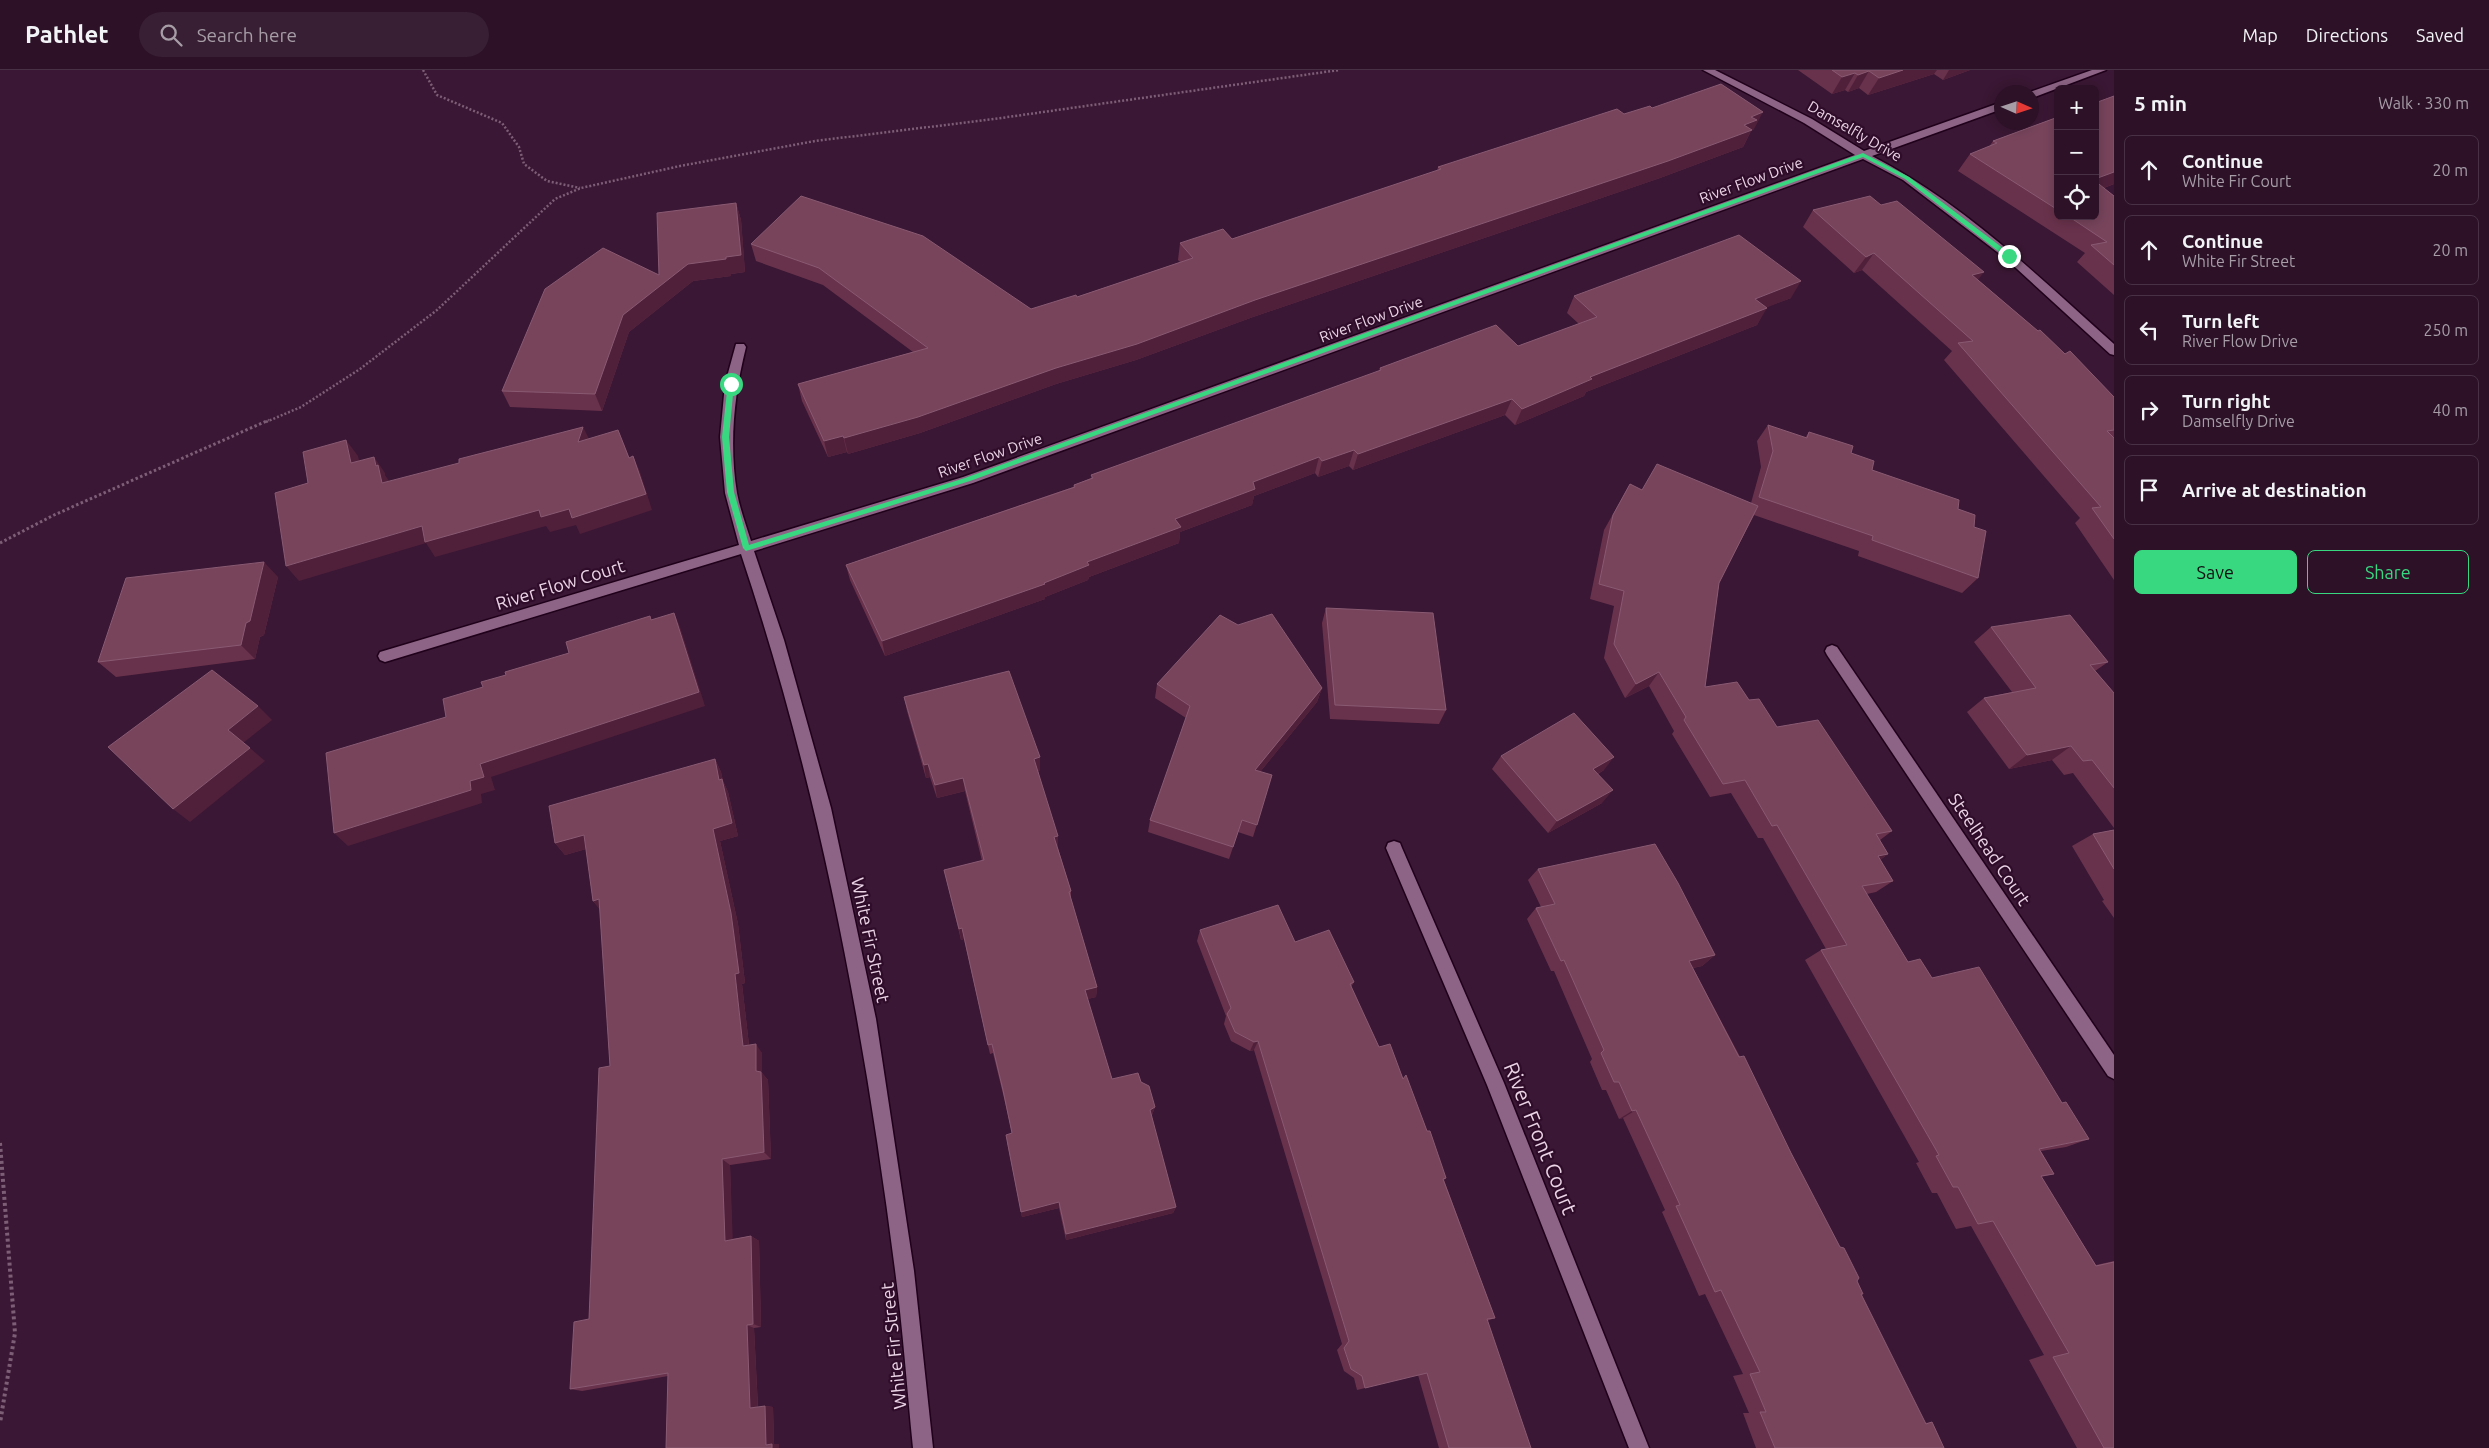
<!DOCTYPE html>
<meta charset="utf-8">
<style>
:root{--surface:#2c1127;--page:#381f33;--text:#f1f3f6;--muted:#a69da7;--line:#483144;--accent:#38d880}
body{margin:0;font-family:Ubuntu,sans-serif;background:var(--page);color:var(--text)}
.controls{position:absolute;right:15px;top:15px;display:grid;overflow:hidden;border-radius:8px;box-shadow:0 2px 12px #0003}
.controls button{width:45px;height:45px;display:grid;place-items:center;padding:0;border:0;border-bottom:1px solid var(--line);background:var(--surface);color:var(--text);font:25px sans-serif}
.compass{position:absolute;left:1994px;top:15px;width:45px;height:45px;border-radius:50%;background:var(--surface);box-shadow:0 2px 12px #0003;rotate:93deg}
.stop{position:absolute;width:15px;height:15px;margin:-11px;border:4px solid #38d880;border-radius:50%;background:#fff}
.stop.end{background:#38d880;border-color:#fff;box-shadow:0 1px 5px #0008}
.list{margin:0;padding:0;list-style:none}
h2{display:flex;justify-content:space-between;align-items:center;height:65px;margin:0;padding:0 20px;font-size:21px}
h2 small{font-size:16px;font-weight:400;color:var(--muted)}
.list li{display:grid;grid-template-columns:32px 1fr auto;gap:15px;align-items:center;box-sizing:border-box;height:70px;margin:0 10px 10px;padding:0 10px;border:1px solid var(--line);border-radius:8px}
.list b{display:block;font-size:19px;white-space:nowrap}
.list p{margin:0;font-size:16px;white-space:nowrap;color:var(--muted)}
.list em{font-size:16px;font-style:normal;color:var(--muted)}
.actions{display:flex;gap:10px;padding:15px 20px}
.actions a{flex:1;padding:11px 0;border:1px solid var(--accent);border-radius:8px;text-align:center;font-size:18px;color:var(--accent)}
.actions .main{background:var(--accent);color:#111}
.icon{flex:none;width:28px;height:28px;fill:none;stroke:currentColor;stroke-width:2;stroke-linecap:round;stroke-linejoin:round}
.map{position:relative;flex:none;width:2114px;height:1378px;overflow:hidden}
header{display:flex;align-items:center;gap:30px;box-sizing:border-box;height:70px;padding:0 25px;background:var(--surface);border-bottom:1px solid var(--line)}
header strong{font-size:24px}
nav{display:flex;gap:28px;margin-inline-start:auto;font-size:18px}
.search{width:350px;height:45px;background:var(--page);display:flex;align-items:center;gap:12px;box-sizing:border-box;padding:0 18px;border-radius:28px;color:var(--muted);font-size:19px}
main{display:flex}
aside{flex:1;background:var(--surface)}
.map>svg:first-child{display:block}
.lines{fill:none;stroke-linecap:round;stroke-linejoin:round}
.minor-casing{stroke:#1f011b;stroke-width:3}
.path-far2{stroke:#7d5e77;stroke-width:2.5;stroke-dasharray:2 2;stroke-linecap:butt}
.path-far1{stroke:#7d5e77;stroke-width:3;stroke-dasharray:2.5 2.5;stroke-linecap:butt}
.path{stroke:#7d5e77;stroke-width:4;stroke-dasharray:3 3;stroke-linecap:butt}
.minor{fill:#8d6485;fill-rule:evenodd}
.wall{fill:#69324c}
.shaded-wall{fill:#50203b}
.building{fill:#77445c;stroke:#895a72}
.route{fill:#38d880}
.labels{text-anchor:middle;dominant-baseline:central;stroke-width:4.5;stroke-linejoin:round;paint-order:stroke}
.far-street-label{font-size:15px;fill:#ebd4e6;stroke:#2f0d2a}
.street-label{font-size:18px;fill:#ebd4e6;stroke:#2f0d2a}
.near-street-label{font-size:21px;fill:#ebd4e6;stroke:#2f0d2a}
</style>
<header>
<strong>Pathlet</strong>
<div class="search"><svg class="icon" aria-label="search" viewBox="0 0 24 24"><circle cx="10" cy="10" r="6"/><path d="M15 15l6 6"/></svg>Search here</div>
<nav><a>Map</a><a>Directions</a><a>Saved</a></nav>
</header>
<main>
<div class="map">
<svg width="2114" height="1378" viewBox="0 0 2114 1378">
<rect width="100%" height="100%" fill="#3a1734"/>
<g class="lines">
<defs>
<g id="minor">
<path d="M1703,0h12l97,49 52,32 138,-49v7l-130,47c91,47 166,120 242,188v11l-4,-1 -105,-96 -102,-78 -40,-21 -890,324 -219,68 30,89 47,168 45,211 38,252 19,177h-20c-6,-59 -10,-119 -18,-178 -31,-243 -76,-483 -154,-716l-356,108 -5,-2 -2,-4 2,-4 359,-107 -14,-52 -5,-56 5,-53 11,-40h8l2,3c-12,48 -17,97 -9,146 3,16 9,32 14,48l212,-64 892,-322 -51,-32z"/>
<polygon points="2092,0 2106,0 2032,28 2030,22"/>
<polygon points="1832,575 1837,577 2114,985 2114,1009 2108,1006 1827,585 1825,581 1827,577"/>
<polygon points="1394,771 1400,773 1402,778 1504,1013 1649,1378 1629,1378 1487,1015 1386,778 1388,773"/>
</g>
</defs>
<use href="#minor" class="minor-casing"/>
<g class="path-far2">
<polyline points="423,0 437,25 502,53 519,77 524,94 547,111 580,118"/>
<polyline points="266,352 301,337 360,299 437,240 555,129 581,118 680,96 815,71 994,49 1339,0"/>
</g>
<polyline class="path-far1" points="0,473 54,445 269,350"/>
<polyline class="path" points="0,1073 15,1263 0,1353"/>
<use href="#minor" class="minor"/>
</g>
<g class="wall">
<polygon points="1798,0 1970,0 1943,10 1934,4 1868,25 1859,18 1848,22 1845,20 1832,24"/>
<polygon points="2114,26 2114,114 2104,118 2114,126 2114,225 2077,192 2085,183 1958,101 1970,84 1989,77 1993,71 2058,47 2058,146 2095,146"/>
<polygon points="1652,38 1754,59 1751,61 1743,77 1660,108 1253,247 1136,290 1056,314 920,363 848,384 847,382 828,387 802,331 798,314 913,282 823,215 756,191 751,174 1031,239 1077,227 1180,192 1178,190 1180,173 1232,169 1437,101 1438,97 1624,44"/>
<polygon points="736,133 741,150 745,202 731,204 731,206 693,211 629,262 602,341 510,337 502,321 659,205"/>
<polygon points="1881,135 1978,210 2065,284 2114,327 2114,510 2075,453 2080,448 1944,290 1952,281 1862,200 1854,203 1803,157 1813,140"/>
<polygon points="1574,226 1791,228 1766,237 1757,255 1586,322 1584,326 1515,355 1505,345 1353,400 1349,396 1318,407 1315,403 1254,426 1252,435 1180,462 1179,473 1089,507 1088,510 1045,527 1045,529 885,586 850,510 846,495 1073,417 1074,415 1091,408 1091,405 1379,301 1380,298 1518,276 1579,254 1567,243"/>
<polygon points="1768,355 1805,368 1809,362 1851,383 1872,400 1958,439 1974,457 1978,508 1962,523 1858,486 1859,481 1754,445 1719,513 1705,617 1749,630 1777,657 1892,761 1880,770 1888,784 1880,790 1893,811 1876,822 1867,824 1908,892 1932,908 2062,1033 2089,1069 2066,1077 2041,1081 2054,1104 2041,1107 2096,1195 2114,1191 2114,1378 2077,1378 2029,1290 2044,1285 1971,1156 1956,1159 1937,1123 1932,1123 1916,1093 1919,1092 1805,890 1821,880 1826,879 1763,768 1758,768 1731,723 1710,727 1672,664 1674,661 1649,616 1625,628 1604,588 1614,536 1590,529 1604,460 1630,414 1641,420 1751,433 1761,397 1757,371"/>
<polygon points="278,507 264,565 260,567 255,589 116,607 98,592"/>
<polygon points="1326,538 1446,640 1439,654 1330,649 1322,553"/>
<polygon points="1991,557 2108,592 2095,601 2114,623 2114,758 2073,703 2064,705 2052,690 2009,699 1967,642 1984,628 2012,622 1974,572"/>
<polygon points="1157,614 1322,618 1317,632 1260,702 1272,705 1253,767 1238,762 1229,789 1148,762 1150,750 1186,648 1155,628"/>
<polygon points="904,627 1040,700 1038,701 1058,778 1071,821 1071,829 1097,917 1096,927 1087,929 1112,1009 1141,1012 1155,1037 1152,1045 1151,1045 1176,1137 1173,1143 1066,1170 1059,1138 1022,1147 1007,1072 1012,1063 1004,1028 993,983 990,984 964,869 961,870 944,800 982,791 965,721 937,728 930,707 926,708 907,641"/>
<polygon points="1501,686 1604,700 1598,704 1602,733 1548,763 1492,699"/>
<polygon points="715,689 721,702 723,711 728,722 738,766 720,771 738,854 745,913 742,914 749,975 762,983 762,1003 768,1010 771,1089 730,1095 732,1169 751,1166 759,1171 761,1257 754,1258 758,1337 765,1336 773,1337 774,1374 779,1374 779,1378 666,1378 668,1306 582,1321 570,1319 589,1249 610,996 600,839 593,831 586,779 565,785 555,773"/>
<polygon points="2114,760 2114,848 2102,831 2104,830 2072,776 2093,764"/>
<polygon points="1538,799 1715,885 1702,896 1693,898 1791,1083 1857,1211 1861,1224 1925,1353 1932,1352 1944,1378 1756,1378 1743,1343 1749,1343 1733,1306 1743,1304 1705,1224 1699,1226 1662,1142 1665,1140 1623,1048 1619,1049 1606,1020 1602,1020 1590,992 1592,989 1554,901 1551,901 1527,849 1536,838 1541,837 1528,810"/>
<polygon points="1200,860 1295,872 1354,912 1351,917 1379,977 1403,1009 1427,1061 1446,1108 1444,1110 1495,1248 1487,1251 1531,1378 1439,1378 1418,1305 1357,1320 1354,1308 1344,1301 1337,1280 1342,1274 1254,980 1250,981 1231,971 1224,954 1226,946 1197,871"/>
</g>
<g class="shaded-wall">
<polygon points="1903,0 1937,0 1934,4 1868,25 1879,8"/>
<polygon points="1949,0 1970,0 1943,10"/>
<polygon points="1869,1 1859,18 1848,22 1858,5"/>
<polygon points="1855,3 1845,20 1832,24 1842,7"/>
<polygon points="1763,42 1754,59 1751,61 1743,77 1660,108 1253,247 1136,290 1056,314 920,363 848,384 844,368 1056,298 1255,230 1744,55 1751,47"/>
<polygon points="2114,102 2114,114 2095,121 2095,109"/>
<polygon points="736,133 741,150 745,202 731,204 731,206 693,211 629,262 602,341 595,324 623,245"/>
<polygon points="1874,183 1862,200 1854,203 1866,187"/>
<polygon points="1984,202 1971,219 1972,205"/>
<polygon points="1801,211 1791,228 1745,246 1755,229"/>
<polygon points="1767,238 1757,255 1586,322 1584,326 1515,355 1522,339 1590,307"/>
<polygon points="1512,329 1505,345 1353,400 1358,384"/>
<polygon points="583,357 591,373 578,372"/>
<polygon points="618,360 625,376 635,404 629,388"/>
<polygon points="843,366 847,382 828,387 824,371"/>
<polygon points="346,370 358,386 363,409 351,393"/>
<polygon points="1354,380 1349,396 1318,407 1322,391"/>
<polygon points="633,386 640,402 652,440 580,464 576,455 550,462 546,456 435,487 426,473 299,511 286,496 422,456 539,440 569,439"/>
<polygon points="374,387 385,403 385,405 389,411 382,413 376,396"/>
<polygon points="1319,387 1315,403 1254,426 1252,435 1180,462 1179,473 1089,507 1088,510 1045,527 1045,529 885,586 882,571 1044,513 1087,492 1253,412"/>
<polygon points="264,492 278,507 264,565 260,567 255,589 241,575 246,553"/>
<polygon points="674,543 680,557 705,636 491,707 495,720 481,724 482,733 348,776 334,763 480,694"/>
<polygon points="1659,602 1649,616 1625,628 1636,614"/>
<polygon points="1322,618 1317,632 1251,713 1255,700"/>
<polygon points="258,636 272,650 243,673 228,660"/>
<polygon points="2071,676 2052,690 2009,699 2027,685"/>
<polygon points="250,678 265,691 190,752 173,739"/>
<polygon points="1040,687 1040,700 1035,702 1034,689"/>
<polygon points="1614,687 1604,700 1583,712 1593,699"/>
<polygon points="715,689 721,702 723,711 728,722 738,766 720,771 738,854 745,913 742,914 750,984 743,976 713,759 719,710"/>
<polygon points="928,694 930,707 926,708 924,695"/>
<polygon points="963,708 965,721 937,728 935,715"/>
<polygon points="1613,720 1602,733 1548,763 1557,751"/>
<polygon points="584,765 593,777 565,785 555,773"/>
<polygon points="1058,766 1058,779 1054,767"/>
<polygon points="1888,784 1872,796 1878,786"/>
<polygon points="599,829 602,842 593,831"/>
<polygon points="962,858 964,869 961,870 959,859"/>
<polygon points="1715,885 1702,896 1676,901 1689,891"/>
<polygon points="1097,917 1096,927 1084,930 1085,920"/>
<polygon points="1258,971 1254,980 1250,981 1254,972"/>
<polygon points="756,974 762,983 762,1003 768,1010 771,1089 764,1082 756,1001"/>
<polygon points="1155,1037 1152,1045 1148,1047 1150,1040"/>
<polygon points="1636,1040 1623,1048 1619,1049 1632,1041"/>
<polygon points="722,1089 730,1095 733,1176 725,1171"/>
<polygon points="1059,1132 1059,1138 1022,1147 1021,1142"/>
<polygon points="1176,1137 1173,1143 1066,1170 1066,1164"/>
<polygon points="751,1166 759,1171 761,1257 753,1254"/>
<polygon points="747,1255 754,1258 758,1340 750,1338"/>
<polygon points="765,1336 773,1337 774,1374 779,1374 779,1378 772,1378 766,1375"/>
</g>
<g class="building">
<polygon points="1832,0 1903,0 1879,8 1869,1 1858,5 1855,3 1842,7"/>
<polygon points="1721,14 1763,42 1751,47 1757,50 1744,55 1752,60 1668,91 1255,230 1137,274 1056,298 918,347 844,368 843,366 824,371 798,314 928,278 819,198 751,174 801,126 923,166 1031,239 1076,225 1077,227 1193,188 1180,173 1223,159 1232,169 1441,99 1438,97 1617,39 1624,44 1650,36 1652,38"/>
<polygon points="2114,26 2114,102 2095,109 2095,33"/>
<polygon points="2058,47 2058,140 1970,84 1997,73 1993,71"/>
<polygon points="2095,111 2114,126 2114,195 2091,175 2107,172 2068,146 2095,146"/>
<polygon points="1870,126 1881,135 1897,131 1984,202 1972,205 2038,261 2040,260 2065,284 2070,281 2114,327 2114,360 2107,361 2114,368 2114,469 2092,438 2101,437 1958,273 1973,271 1874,183 1866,187 1813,140"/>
<polygon points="736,133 741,185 726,187 726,189 688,194 623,245 595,324 502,321 545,219 603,178 659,205 657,143"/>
<polygon points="1739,165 1801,211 1755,229 1767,238 1590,307 1592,309 1522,339 1512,329 1358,384 1354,380 1322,391 1319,387 1253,412 1255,419 1175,449 1181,457 1087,492 1089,495 1044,513 1045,514 882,571 846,495 1075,417 1074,415 1093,408 1091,405 1381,300 1380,298 1496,255 1518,276 1597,247 1574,226"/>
<polygon points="1768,355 1807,368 1809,362 1853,376 1851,383 1874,391 1872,400 1959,430 1958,439 1975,445 1974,457 1986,461 1978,508 1872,470 1873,466 1759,427 1773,381"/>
<polygon points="583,357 578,372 618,360 629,388 633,386 646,424 572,448 569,439 541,447 539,440 425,472 422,456 286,496 275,423 308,413 303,382 346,370 351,393 374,387 376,396 378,395 382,413 459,393 459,389"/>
<polygon points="1657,394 1758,436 1719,513 1705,617 1737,612 1749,630 1759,629 1777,657 1818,650 1892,761 1876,764 1888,784 1878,786 1893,811 1862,816 1908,892 1920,889 1932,908 1979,897 2062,1033 2066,1032 2089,1069 2039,1079 2054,1104 2041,1106 2096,1196 2114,1192 2114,1378 2104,1378 2053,1287 2069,1283 1993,1151 1978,1154 1958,1117 1953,1117 1936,1086 1939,1085 1821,880 1847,875 1777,755 1772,756 1745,710 1723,714 1684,650 1686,647 1659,602 1636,614 1614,574 1624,521 1599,514 1613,445 1630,414 1642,420"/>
<polygon points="264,492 250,551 246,553 241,575 98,592 126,508"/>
<polygon points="1326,538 1433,543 1446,640 1335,635"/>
<polygon points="674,543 699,622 480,694 484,707 470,711 471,720 334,763 326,683 446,647 443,629 483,617 481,612 506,605 505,602 569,583 566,572 650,546 651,550"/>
<polygon points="1272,544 1322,618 1255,700 1272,705 1257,755 1242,750 1233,777 1150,750 1190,636 1157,614 1220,545 1238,555"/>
<polygon points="2070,545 2108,592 2090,595 2114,623 2114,718 2092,690 2083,691 2071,676 2027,685 1984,628 2036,618 1991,557"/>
<polygon points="212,600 258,636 228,660 250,678 173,739 108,677"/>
<polygon points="1009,601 1040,687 1034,689 1058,766 1054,767 1071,821 1069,822 1097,917 1085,920 1112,1009 1138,1003 1141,1012 1149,1016 1155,1037 1150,1040 1176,1137 1066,1164 1059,1132 1021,1142 1006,1065 1012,1063 1003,1020 992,974 988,975 962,858 959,859 944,800 984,790 963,708 935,715 928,694 924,695 904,627"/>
<polygon points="1574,643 1614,687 1593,699 1613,720 1557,751 1501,686"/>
<polygon points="715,689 719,710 722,709 732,753 713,759 731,843 739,903 735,904 743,976 756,974 756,1001 761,1002 764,1082 722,1089 725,1171 751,1166 753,1254 747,1255 750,1338 765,1336 766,1375 772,1374 772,1378 666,1378 668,1303 570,1319 574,1252 589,1249 599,998 610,996 599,829 593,831 584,765 555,773 549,736"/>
<polygon points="2114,760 2114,799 2093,764"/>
<polygon points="1655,774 1678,813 1715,885 1689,891 1739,987 1744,986 1791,1083 1840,1177 1844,1178 1859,1208 1857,1211 1863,1224 1861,1224 1926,1354 1932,1352 1944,1378 1775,1378 1760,1342 1766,1342 1750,1304 1760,1302 1721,1220 1715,1222 1676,1136 1680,1135 1636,1040 1632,1041 1619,1012 1614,1012 1601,983 1604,980 1564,890 1561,891 1536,838 1555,834 1538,799"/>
<polygon points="1278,835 1295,872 1329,860 1354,912 1350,914 1379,977 1390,974 1403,1009 1406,1005 1427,1061 1430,1061 1446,1108 1443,1109 1495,1248 1487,1249 1531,1378 1449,1378 1427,1303 1365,1318 1362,1306 1351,1299 1344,1278 1349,1271 1258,971 1254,972 1235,962 1227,944 1231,938 1200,860"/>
</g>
<polygon class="route" points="1863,83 1909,107 2012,185 2012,188 2007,188 1905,109 1863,87 970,411 746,481 743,478 727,422 722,367 728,312 734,314 729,367 734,422 749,475 965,408"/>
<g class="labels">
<g class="far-street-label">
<text transform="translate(1855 61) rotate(30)">Damselfly Drive</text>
<text transform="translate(1751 110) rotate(-20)">River Flow Drive</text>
<text transform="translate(1371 249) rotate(-20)">River Flow Drive</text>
<text transform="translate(990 385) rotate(-19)">River Flow Drive</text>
</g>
<g class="street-label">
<text transform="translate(560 514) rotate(-17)">River Flow Court</text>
<text transform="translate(1990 779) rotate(56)">Steelhead Court</text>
<text transform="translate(871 870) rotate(78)">White Fir Street</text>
<text transform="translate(893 1276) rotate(-96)">White Fir Street</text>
</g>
<g class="near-street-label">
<text transform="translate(1541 1068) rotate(68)">River Front Court</text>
</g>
</g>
</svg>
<div class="controls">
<button>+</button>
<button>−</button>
<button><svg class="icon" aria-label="locate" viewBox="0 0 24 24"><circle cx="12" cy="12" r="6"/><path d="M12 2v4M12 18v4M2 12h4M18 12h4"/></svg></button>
</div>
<svg class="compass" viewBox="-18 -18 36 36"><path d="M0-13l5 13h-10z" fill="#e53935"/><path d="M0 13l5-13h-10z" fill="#a69da7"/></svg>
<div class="stop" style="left:731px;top:314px"></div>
<div class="stop end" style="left:2009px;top:186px"></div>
</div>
<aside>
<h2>5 min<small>Walk · 330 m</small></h2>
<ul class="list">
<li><svg class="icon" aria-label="ahead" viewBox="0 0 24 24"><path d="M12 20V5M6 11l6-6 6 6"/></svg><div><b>Continue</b><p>White Fir Court</p></div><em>20 m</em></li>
<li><svg class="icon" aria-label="ahead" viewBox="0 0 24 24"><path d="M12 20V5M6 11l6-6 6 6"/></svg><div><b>Continue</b><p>White Fir Street</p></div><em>20 m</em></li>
<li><svg class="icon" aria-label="left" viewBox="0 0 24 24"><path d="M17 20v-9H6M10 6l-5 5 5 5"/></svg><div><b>Turn left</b><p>River Flow Drive</p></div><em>250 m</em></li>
<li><svg class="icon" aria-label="right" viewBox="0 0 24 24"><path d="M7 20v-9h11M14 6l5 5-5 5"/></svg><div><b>Turn right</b><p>Damselfly Drive</p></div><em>40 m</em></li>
<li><svg class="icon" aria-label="arrive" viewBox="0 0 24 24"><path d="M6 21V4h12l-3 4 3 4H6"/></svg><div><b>Arrive at destination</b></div></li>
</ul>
<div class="actions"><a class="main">Save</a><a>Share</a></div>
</aside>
</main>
